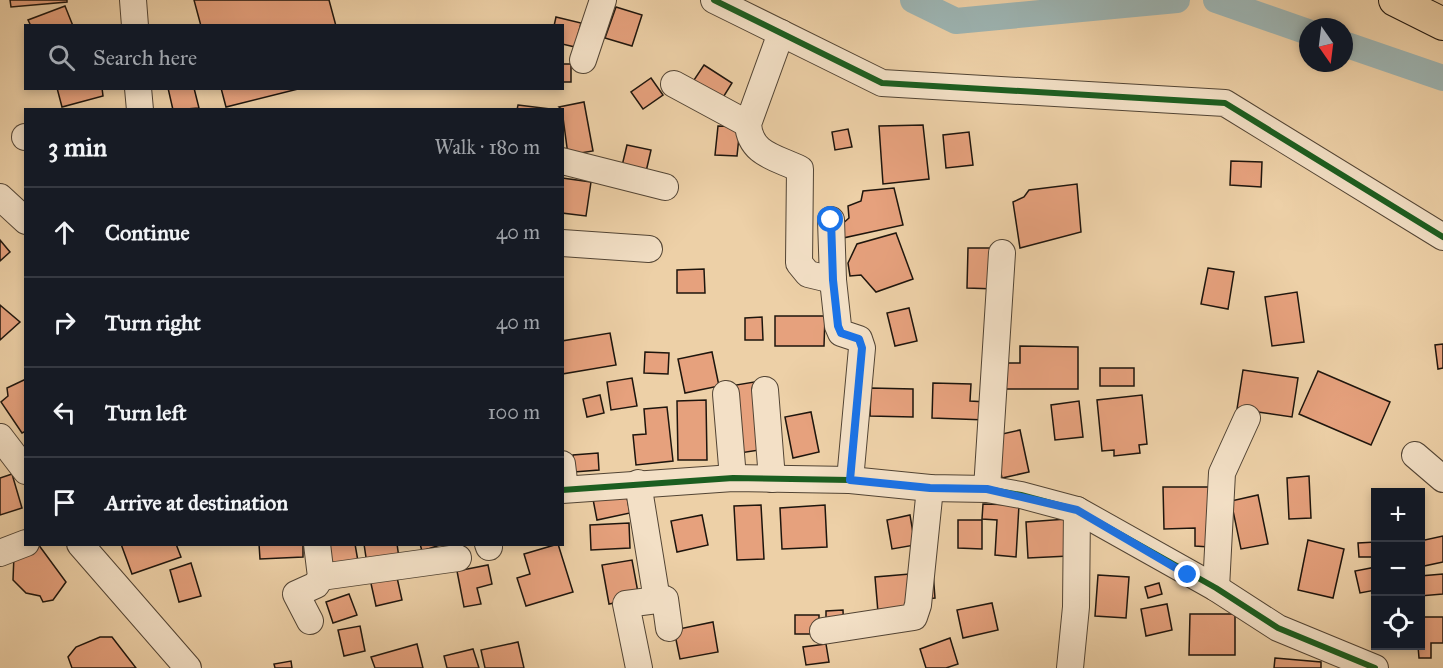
<!DOCTYPE html>
<meta charset="utf-8">
<style>
:root{--surface:#171b24;--page:#242831;--text:#f1f3f6;--muted:#9ea1a6;--line:#363941}
body{margin:0;font-family:"IM FELL Great Primer",serif;background:var(--page);color:var(--text)}
.controls{position:absolute;right:18px;bottom:18px;display:grid;overflow:hidden;border-radius:0px;box-shadow:0 3px 9px #0003}
.controls button{width:54px;height:54px;display:grid;place-items:center;padding:0;border:0;border-bottom:2px solid var(--line);background:var(--surface);color:var(--text);font:30px sans-serif}
.compass{position:absolute;left:1299px;top:18px;width:54px;height:54px;border-radius:50%;background:var(--surface);box-shadow:0 3px 9px #0003;rotate:166deg}
.stop{position:absolute;width:18px;height:18px;margin:-14px;border:4px solid #1a73e8;border-radius:50%;background:#fff}
.stop.end{background:#1a73e8;border-color:#fff;box-shadow:0 2px 6px #0008}
.list{margin:0;padding:0;list-style:none}
h2{display:flex;justify-content:space-between;align-items:center;height:78px;margin:0;padding:0 24px;font-size:26px}
h2 small{font-size:20px;font-weight:400;color:var(--muted)}
.list li{display:grid;grid-template-columns:39px 1fr auto;gap:18px;align-items:center;box-sizing:border-box;height:90px;padding:0 24px;border-top:2px solid var(--line)}
.list b{display:block;font-size:22px;white-space:nowrap}
.list em{font-size:20px;font-style:normal;color:var(--muted)}
.icon{flex:none;width:33px;height:33px;fill:none;stroke:currentColor;stroke-width:2;stroke-linecap:round;stroke-linejoin:round}
.map{position:relative;flex:none;width:1443px;height:668px;overflow:hidden}
.search{position:absolute;background:var(--surface);box-shadow:0 3px 9px #0003;left:24px;top:24px;width:540px;height:66px;display:flex;align-items:center;gap:15px;box-sizing:border-box;padding:0 21px;border-radius:0px;color:var(--muted);font-size:22px}
.panel{position:absolute;background:var(--surface);box-shadow:0 3px 9px #0003;left:24px;top:108px;width:540px;height:438px;border-radius:0px}
.map>svg:first-child{display:block}
.lines{fill:none;stroke-linecap:round;stroke-linejoin:round}
.canal{stroke:#9db4b2;stroke-width:26}
.building{fill:#e6a17d;stroke:#1e150d;stroke-width:1.5}
.minor-casing{stroke:#524434;stroke-width:28}
.major-casing{stroke:#1e150d;stroke-width:34}
.minor{stroke:#f3e0c6;stroke-width:26}
.major{stroke:#edd0a7;stroke-width:32}
.cycleway-casing{stroke:#f3e0c6;stroke-width:10}
.cycleway{stroke:#1b5e20;stroke-width:6}
.route{stroke:#1a73e8;stroke-width:8}
</style>
<div class="map">
<svg width="1443" height="668" viewBox="0 0 1443 668">
<rect width="100%" height="100%" fill="#edd0a7"/>
<filter id="stains"><feTurbulence type="fractalNoise" baseFrequency=".00333" numOctaves="4"/><feColorMatrix values="0 0 0 0 .2 0 0 0 0 .09 0 0 0 0 .02 0 0 0 .5 -.17"/></filter>
<radialGradient id="worn" r=".72"><stop offset=".6" stop-color="#630" stop-opacity="0"/><stop offset="1" stop-color="#630" stop-opacity=".3"/></radialGradient>
<g class="lines">
<g class="canal">
<polyline points="913,0 956,21 1177,0"/>
<polyline points="1216,0 1308,32"/>
<polyline points="1344,44 1443,78"/>
</g>
</g>
<g class="building">
<polygon points="10,0 67,0 67,2 11,7"/>
<polygon points="194,0 329,0 336,26 201,26"/>
<polygon points="65,6 73,26 31,26 28,20"/>
<polygon points="616,7 642,15 632,46 605,38"/>
<polygon points="556,17 581,23 575,47 562,44 562,26 554,26"/>
<rect x="562" y="64" width="9" height="18"/>
<polygon points="704,65 732,83 719,104 690,86"/>
<polygon points="651,78 663,95 643,109 631,92"/>
<polygon points="57,88 102,88 103,96 62,107"/>
<polygon points="168,88 194,88 199,108 173,110"/>
<polygon points="221,88 302,88 226,107"/>
<polygon points="584,102 593,151 568,155 562,110 559,107"/>
<polygon points="518,105 551,109 550,110 517,110"/>
<polygon points="923,125 929,179 883,184 879,126"/>
<polygon points="718,126 740,127 737,156 715,155"/>
<polygon points="848,129 852,147 835,150 832,132"/>
<polygon points="969,132 973,165 946,168 943,135"/>
<polygon points="627,145 651,150 645,176 621,170"/>
<polygon points="1231,161 1262,162 1261,187 1230,185"/>
<polygon points="562,178 591,182 586,216 562,213"/>
<polygon points="1077,184 1081,232 1020,248 1013,202 1024,197 1029,190"/>
<polygon points="894,188 903,225 843,238 840,226 849,218 848,206 861,201 863,191"/>
<polygon points="896,233 913,279 876,292 861,275 850,276 848,263 857,244"/>
<polygon points="0,240 10,252 0,261"/>
<polygon points="968,248 996,248 996,289 967,288"/>
<polygon points="1208,268 1234,272 1228,309 1201,304"/>
<polygon points="704,269 705,293 677,293 677,270"/>
<polygon points="1297,292 1304,342 1272,346 1265,297"/>
<polygon points="0,305 20,322 0,340"/>
<polygon points="909,308 917,341 895,346 887,313"/>
<polygon points="775,316 825,316 824,346 775,346"/>
<polygon points="762,317 763,340 745,340 745,318"/>
<polygon points="610,333 616,365 562,374 562,341"/>
<polygon points="1443,344 1443,368 1438,369 1435,345"/>
<polygon points="1020,346 1078,347 1078,389 1005,389 1005,363 1020,363"/>
<polygon points="645,352 669,353 668,374 644,373"/>
<polygon points="712,352 719,386 685,393 678,359"/>
<rect x="1100" y="368" width="34" height="18"/>
<polygon points="1243,370 1298,378 1292,417 1237,409"/>
<polygon points="1318,371 1390,402 1371,445 1299,414"/>
<polygon points="632,378 637,406 611,410 607,382"/>
<polygon points="26,379 26,431 22,433 1,402 8,396 7,388"/>
<polygon points="760,381 765,449 740,453 730,386"/>
<polygon points="933,383 971,384 970,401 987,402 986,420 932,418"/>
<polygon points="871,388 913,389 913,417 870,416"/>
<polygon points="600,395 604,413 587,417 583,399"/>
<polygon points="1142,395 1147,444 1139,445 1140,453 1114,456 1114,450 1102,451 1097,400"/>
<polygon points="706,400 707,460 678,460 677,401"/>
<polygon points="1079,401 1083,437 1055,440 1051,405"/>
<polygon points="667,407 673,461 636,465 633,435 646,434 644,409"/>
<polygon points="811,412 819,452 793,458 785,417"/>
<polygon points="1020,430 1029,472 1002,478 993,436"/>
<polygon points="598,453 599,470 574,472 573,455"/>
<polygon points="12,474 22,508 0,515 0,478"/>
<polygon points="1309,476 1311,518 1289,519 1287,478"/>
<polygon points="625,487 630,513 597,520 592,494"/>
<polygon points="1163,487 1209,487 1209,547 1195,546 1195,528 1164,529"/>
<polygon points="1258,495 1268,544 1241,549 1231,501"/>
<polygon points="983,504 1019,505 1016,557 995,555 997,520 982,519"/>
<polygon points="761,505 764,559 737,560 734,506"/>
<polygon points="825,505 827,547 782,549 780,508"/>
<polygon points="702,515 708,545 677,552 671,521"/>
<polygon points="910,515 915,545 892,549 887,520"/>
<polygon points="1067,519 1069,556 1028,558 1026,522"/>
<polygon points="958,520 982,520 982,549 958,548"/>
<polygon points="629,523 630,548 591,550 590,525"/>
<polygon points="1443,536 1443,562 1424,566 1420,541"/>
<polygon points="1308,540 1344,549 1333,598 1298,590"/>
<polygon points="1376,542 1376,557 1359,557 1358,543"/>
<polygon points="38,544 66,582 53,600 43,602 40,596 26,593 13,580 14,555"/>
<polygon points="121,544 176,544 181,557 132,574"/>
<polygon points="259,544 303,544 303,557 260,559"/>
<polygon points="323,544 355,544 359,567 328,573"/>
<polygon points="364,544 397,544 399,558 367,564"/>
<polygon points="420,544 443,544 422,551"/>
<polygon points="558,544 573,592 526,606 517,578 530,574 524,554"/>
<polygon points="632,560 639,598 609,604 602,565"/>
<polygon points="191,563 201,596 179,602 170,570"/>
<polygon points="488,565 492,584 477,588 481,604 464,607 457,571"/>
<polygon points="1376,567 1376,590 1360,593 1355,571"/>
<polygon points="933,572 935,598 923,599 879,624 875,577"/>
<polygon points="396,573 402,600 376,606 370,579"/>
<polygon points="1443,574 1443,594 1420,596 1420,576"/>
<polygon points="1098,575 1129,577 1126,618 1095,616"/>
<polygon points="1159,583 1162,594 1148,598 1145,587"/>
<polygon points="349,594 357,615 333,623 326,602"/>
<polygon points="992,603 998,630 963,638 957,610"/>
<polygon points="1167,604 1172,630 1146,636 1141,609"/>
<polygon points="843,610 844,635 826,636 826,611"/>
<polygon points="1190,614 1235,614 1235,655 1189,655"/>
<rect x="795" y="615" width="24" height="19"/>
<polygon points="1422,617 1443,617 1443,643 1431,643 1431,658 1419,658 1418,646 1422,639"/>
<polygon points="713,622 718,652 680,659 674,630"/>
<polygon points="360,626 365,651 344,656 338,630"/>
<polygon points="100,637 112,637 136,668 72,668 68,657 76,647"/>
<polygon points="950,638 958,664 946,668 926,668 920,649"/>
<polygon points="518,642 524,668 485,668 481,650"/>
<polygon points="417,644 423,668 375,668 371,657"/>
<polygon points="826,644 829,662 806,665 803,647"/>
<polygon points="473,649 479,668 447,668 444,656"/>
<polygon points="1275,658 1321,662 1321,668 1274,668"/>
<polygon points="291,661 292,668 275,668 274,664"/>
</g>
<g class="lines">
<defs>
<g id="minor">
<polyline points="133,0 135,26"/>
<polyline points="714,0 882,83 1225,103 1443,237"/>
<path d="M781,33l-33,91c2,30 27,33 52,45l-1,94 9,11 25,6"/>
<polyline points="583,60 603,0"/>
<polyline points="674,84 748,124"/>
<polyline points="138,88 140,110"/>
<polyline points="25,137 26,137"/>
<polyline points="562,161 665,187"/>
<polyline points="0,197 26,221"/>
<polyline points="831,220 833,280 838,326 841,333 859,339 862,348 850,480"/>
<polyline points="562,243 649,249"/>
<polyline points="765,390 772,479"/>
<polyline points="726,394 733,478"/>
<polyline points="0,437 26,471"/>
<polyline points="1415,455 1443,479"/>
<polyline points="562,464 565,489"/>
<polyline points="638,483 657,600 626,604 639,668"/>
<polyline points="987,489 1002,253"/>
<polyline points="562,490 733,478 850,480 930,488 987,489 1021,495 1077,510 1216,588 1278,628 1375,668"/>
<polyline points="80,544 188,668"/>
<polyline points="488,544 489,547"/>
<polyline points="0,553 26,543"/>
<polyline points="321,577 458,558"/>
<polyline points="1216,588 1222,473 1247,418"/>
<polyline points="657,600 665,599 669,628"/>
<polyline points="310,621 296,594 316,585 321,577 317,544"/>
<polyline points="823,631 914,617 918,605 930,488"/>
<polyline points="1070,668 1076,607 1077,510"/>
</g>
<polyline id="major" points="1395,0 1443,24"/>
</defs>
<use href="#minor" class="minor-casing"/>
<use href="#major" class="major-casing"/>
<use href="#minor" class="minor"/>
<use href="#major" class="major"/>
<defs>
<g id="cycleway">
<polyline points="714,0 882,83 1225,103 1443,237"/>
<polyline points="562,490 733,478 850,480 930,488 987,489 1021,495 1077,510 1216,588 1278,628 1375,668"/>
</g>
</defs>
<use href="#cycleway" class="cycleway-casing"/>
<use href="#cycleway" class="cycleway"/>
</g>
<g class="lines">
<polyline class="route" points="831,220 833,280 838,326 841,333 859,339 862,348 850,480 930,488 987,489 1077,510 1188,575"/>
</g>
<rect width="100%" height="100%" filter="url(#stains)"/>
<rect width="100%" height="100%" fill="url(#worn)"/>
</svg>
<div class="controls">
<button>+</button>
<button>−</button>
<button><svg class="icon" aria-label="locate" viewBox="0 0 24 24"><circle cx="12" cy="12" r="6"/><path d="M12 2v4M12 18v4M2 12h4M18 12h4"/></svg></button>
</div>
<svg class="compass" viewBox="-18 -18 36 36"><path d="M0-13l5 13h-10z" fill="#e53935"/><path d="M0 13l5-13h-10z" fill="#9ea1a6"/></svg>
<div class="stop" style="left:831px;top:220px"></div>
<div class="stop end" style="left:1188px;top:575px"></div>
<div class="search"><svg class="icon" aria-label="search" viewBox="0 0 24 24"><circle cx="10" cy="10" r="6"/><path d="M15 15l6 6"/></svg>Search here</div>
<section class="panel">
<h2>3 min<small>Walk · 180 m</small></h2>
<ul class="list">
<li><svg class="icon" aria-label="ahead" viewBox="0 0 24 24"><path d="M12 20V5M6 11l6-6 6 6"/></svg><div><b>Continue</b></div><em>40 m</em></li>
<li><svg class="icon" aria-label="right" viewBox="0 0 24 24"><path d="M7 20v-9h11M14 6l5 5-5 5"/></svg><div><b>Turn right</b></div><em>40 m</em></li>
<li><svg class="icon" aria-label="left" viewBox="0 0 24 24"><path d="M17 20v-9H6M10 6l-5 5 5 5"/></svg><div><b>Turn left</b></div><em>100 m</em></li>
<li><svg class="icon" aria-label="arrive" viewBox="0 0 24 24"><path d="M6 21V4h12l-3 4 3 4H6"/></svg><div><b>Arrive at destination</b></div></li>
</ul>
</section>
</div>
